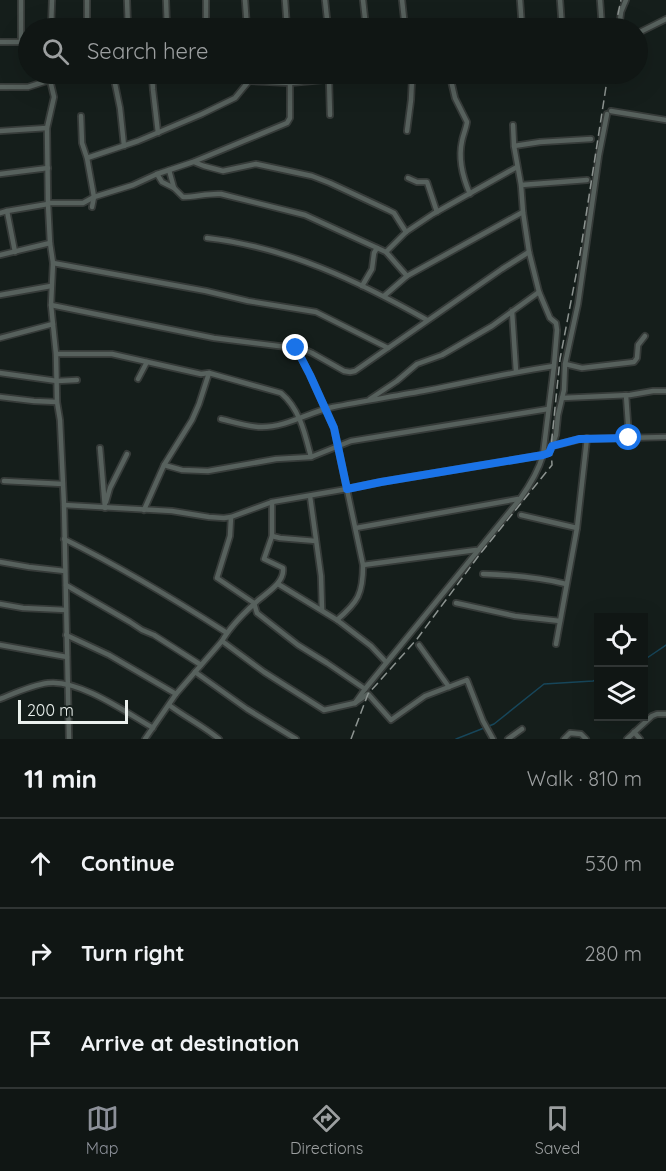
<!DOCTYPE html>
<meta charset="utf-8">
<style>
:root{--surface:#101614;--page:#1e2322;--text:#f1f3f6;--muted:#9c9fa0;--line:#303534;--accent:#8c9099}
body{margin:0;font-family:Quicksand,sans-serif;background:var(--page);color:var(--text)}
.controls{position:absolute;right:18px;bottom:18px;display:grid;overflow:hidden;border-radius:0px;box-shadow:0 6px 24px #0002}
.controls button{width:54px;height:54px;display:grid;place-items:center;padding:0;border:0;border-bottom:2px solid var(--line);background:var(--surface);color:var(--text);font:30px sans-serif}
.scale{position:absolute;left:18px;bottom:15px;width:110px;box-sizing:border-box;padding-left:6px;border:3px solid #eaf0ed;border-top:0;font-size:16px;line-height:21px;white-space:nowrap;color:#eaf0ed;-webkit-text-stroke:4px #151e1b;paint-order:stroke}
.stop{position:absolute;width:18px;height:18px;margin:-14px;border:4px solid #1a73e8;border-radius:50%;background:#fff}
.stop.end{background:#1a73e8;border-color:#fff;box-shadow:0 2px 6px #0008}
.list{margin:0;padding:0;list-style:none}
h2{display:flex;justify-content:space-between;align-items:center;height:78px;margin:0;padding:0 24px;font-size:26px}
h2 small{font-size:20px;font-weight:400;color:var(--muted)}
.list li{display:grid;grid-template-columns:39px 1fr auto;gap:18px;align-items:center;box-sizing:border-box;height:90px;padding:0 24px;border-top:2px solid var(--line)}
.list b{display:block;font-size:22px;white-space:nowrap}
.list em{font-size:20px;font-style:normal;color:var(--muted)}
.icon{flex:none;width:33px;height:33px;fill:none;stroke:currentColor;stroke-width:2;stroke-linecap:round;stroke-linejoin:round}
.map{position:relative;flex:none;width:666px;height:739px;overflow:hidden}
.search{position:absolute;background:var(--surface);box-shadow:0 6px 24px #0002;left:18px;right:18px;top:18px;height:66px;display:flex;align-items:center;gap:15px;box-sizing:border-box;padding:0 21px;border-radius:33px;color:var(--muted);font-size:22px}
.sheet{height:348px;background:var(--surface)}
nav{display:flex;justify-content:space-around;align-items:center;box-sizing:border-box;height:84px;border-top:2px solid var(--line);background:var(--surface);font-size:16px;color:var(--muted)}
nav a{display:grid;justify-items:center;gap:3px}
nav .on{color:var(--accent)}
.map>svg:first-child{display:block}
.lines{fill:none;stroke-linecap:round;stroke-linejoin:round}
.stream{stroke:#17465a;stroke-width:1.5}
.minor-casing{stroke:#363b39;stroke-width:8}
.minor{stroke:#57615d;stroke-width:4.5}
.rail{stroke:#8d9491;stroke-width:1.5;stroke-dasharray:9 4.5;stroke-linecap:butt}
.route{stroke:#1a73e8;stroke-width:8}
</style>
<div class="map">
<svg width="666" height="739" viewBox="0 0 666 739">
<rect width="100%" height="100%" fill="#151e1b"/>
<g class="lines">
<g class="stream">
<polyline points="644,660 666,645"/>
<polyline points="489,726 494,724 544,684 593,681 598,679"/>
<polyline points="456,739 484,728"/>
</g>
<defs>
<g id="minor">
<polyline points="87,0 87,28"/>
<polyline points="127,0 128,28"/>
<polyline points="166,0 167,28"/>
<polyline points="245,0 247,28"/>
<polyline points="285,0 287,28"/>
<polyline points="325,0 328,28"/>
<polyline points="363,0 366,28"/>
<polyline points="402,0 405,28"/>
<polyline points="520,0 522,28"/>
<polyline points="560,0 562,28"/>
<polyline points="600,0 602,28"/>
<polyline points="51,28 52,0"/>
<polyline points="206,28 206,0"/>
<polyline points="619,28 621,12 626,0"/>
<polyline points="638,33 666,19"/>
<polyline points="0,42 28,42"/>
<polyline points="21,42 21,0"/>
<polyline points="51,74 50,80 54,97 47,128 48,204 50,243 53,263 51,305 56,354 57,402 60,420 64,505 69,739"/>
<polyline points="113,74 120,108 124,146"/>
<polyline points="492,74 515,76 553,74"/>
<polyline points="136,76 147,74 152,76 208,75 234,77 249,81 290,83 334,79 386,77 422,80 465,74"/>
<polyline points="152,76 153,90 158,133"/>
<path d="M450,76l5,22 12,24c-1,7 -4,13 -5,19 -4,18 1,37 8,53"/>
<polyline points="329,79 330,115"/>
<polyline points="0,87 28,87 50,80"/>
<polyline points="611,111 666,120"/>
<polyline points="81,116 82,143 87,158 94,197 92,207"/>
<polyline points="0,131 47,128"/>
<polyline points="407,131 411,100 412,79"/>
<polyline points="514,146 540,142 591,139"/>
<polyline points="87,158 138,141 202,114 235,98 249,81"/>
<polyline points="194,162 204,166 223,171 256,164 312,176 330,183 388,210 394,213 406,232"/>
<polyline points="169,170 174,188"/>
<polyline points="0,174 48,168"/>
<path d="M157,174l5,8 12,6 9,9c13,0 25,-4 38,-3l84,21 81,37 21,24"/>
<polyline points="408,178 417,182 427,182 437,212"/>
<polyline points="521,185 587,180"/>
<polyline points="49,203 83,203 94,197 133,185 157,174 193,162 287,123 290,118 290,83"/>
<polyline points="7,211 15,252"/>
<polyline points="0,213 7,211 48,204"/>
<path d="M207,238c80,9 151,43 220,82"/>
<polyline points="386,252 406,232 433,214 517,167"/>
<polyline points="0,255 50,243"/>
<polyline points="53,263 206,291 248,301 316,312 388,348"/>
<polyline points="362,286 372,269 374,253 377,248"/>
<polyline points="0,295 51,286"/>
<polyline points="384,296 407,276 523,212"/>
<polyline points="51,305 214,338 303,349 312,353 344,371 350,372 355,371 502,269 529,252"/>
<polyline points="512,311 516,371"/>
<polyline points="0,338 53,324"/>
<path d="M296,348l14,27 24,53 29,137c0,29 -5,37 -26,55"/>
<path d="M56,354h56l89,20 8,-1 72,20c19,16 24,41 30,64"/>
<polyline points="565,364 582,368 634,362 637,358 638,345 645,336"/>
<polyline points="0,373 57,381 77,380"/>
<polyline points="138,379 147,362"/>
<polyline points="626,395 629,438"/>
<polyline points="0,397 34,401 57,402"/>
<polyline points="562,398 630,395 653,391 666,391"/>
<polyline points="370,399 397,381 417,364 442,355 492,326 539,292"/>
<path d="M221,419c13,3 27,8 41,8 25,0 47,-15 71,-20 31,-6 63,-11 95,-17 42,-8 84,-18 126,-24"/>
<polyline points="552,446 556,435 558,415 564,390 565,364 578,304 599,155 607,114"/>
<polyline points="100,448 105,508"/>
<polyline points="164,465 182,470 208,471 276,459 311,457 351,441 548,409"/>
<polyline points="4,481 63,484"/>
<polyline points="310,496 321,576 322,610"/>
<polyline points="106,502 110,488 127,454"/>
<polyline points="64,505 172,511 209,517 224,518 231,517 272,502 347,489 381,482 543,455 549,453 552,446 580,439 666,437"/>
<polyline points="144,510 164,465 192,420 199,404 209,373"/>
<polyline points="521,515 577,528"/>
<polyline points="231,517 230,536 217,578 254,603 257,613 298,645 327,663 365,689"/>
<polyline points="356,528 518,499"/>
<polyline points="272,536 280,538 316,541"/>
<path d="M64,539c57,28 110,60 163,94"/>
<polyline points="0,562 29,567 65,571"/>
<polyline points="363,565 476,550"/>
<path d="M483,574c29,1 55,3 83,10"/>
<polyline points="278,584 337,620 371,646 386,662"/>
<polyline points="66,585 130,622 142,630 154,635 201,665"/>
<polyline points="456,603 515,616 560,621"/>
<polyline points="0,604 23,608 66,610"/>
<polyline points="66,635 109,655 176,694"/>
<polyline points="222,641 264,672 324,710 355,703 368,694 391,720 425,696 467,680 483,721 493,739"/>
<polyline points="556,644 577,528 587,438"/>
<polyline points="0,645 67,657"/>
<polyline points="419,645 449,687"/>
<polyline points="195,672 247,709 296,739"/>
<path d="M0,699c15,-6 32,-14 48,-16 31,-4 79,30 105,45"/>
<path d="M355,703l10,-14 155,-190c10,-14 18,-27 23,-44l11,-89 3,-36 -1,-7 -6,-5 -11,-26 -10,-40 -6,-40 -2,-27 -7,-39 -1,-21"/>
<path d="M169,705c16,12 34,21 50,34"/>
<polyline points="634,732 640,739"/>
<path d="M145,739l31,-45 46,-53c8,-14 20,-26 32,-37 10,-10 31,-20 29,-36l-19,-9 8,-23v-34"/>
<polyline points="508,739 522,729"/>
<polyline points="564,739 570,733 581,734 586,739"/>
<polyline points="627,739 652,716 657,714 666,714"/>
</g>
</defs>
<use href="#minor" class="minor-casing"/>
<use href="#minor" class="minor"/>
<g class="rail">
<polyline points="615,28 621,0"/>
<polyline points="351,739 368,694 417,639 480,554 552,465 551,447 560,359 580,254 608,74"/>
</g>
</g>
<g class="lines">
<polyline class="route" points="296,348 310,375 334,428 347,489 381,482 543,455 549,453 552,446 579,439 629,438"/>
</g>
</svg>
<div class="controls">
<button><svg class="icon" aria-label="locate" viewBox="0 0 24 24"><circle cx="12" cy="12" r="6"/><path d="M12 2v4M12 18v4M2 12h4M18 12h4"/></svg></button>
<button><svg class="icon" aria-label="layers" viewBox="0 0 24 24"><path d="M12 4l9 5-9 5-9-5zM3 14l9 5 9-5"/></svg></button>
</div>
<div class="scale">200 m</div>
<div class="stop" style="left:629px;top:438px"></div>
<div class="stop end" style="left:296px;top:348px"></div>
<div class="search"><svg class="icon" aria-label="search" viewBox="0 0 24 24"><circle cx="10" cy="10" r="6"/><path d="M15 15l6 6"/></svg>Search here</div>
</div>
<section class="sheet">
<h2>11 min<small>Walk · 810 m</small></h2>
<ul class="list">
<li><svg class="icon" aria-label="ahead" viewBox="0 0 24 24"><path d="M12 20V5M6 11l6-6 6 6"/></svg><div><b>Continue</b></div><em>530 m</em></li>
<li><svg class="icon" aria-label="right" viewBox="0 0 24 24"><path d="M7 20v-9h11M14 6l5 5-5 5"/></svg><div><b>Turn right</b></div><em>280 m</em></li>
<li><svg class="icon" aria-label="arrive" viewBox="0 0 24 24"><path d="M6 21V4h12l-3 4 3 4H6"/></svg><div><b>Arrive at destination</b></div></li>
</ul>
</section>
<nav>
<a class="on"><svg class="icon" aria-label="map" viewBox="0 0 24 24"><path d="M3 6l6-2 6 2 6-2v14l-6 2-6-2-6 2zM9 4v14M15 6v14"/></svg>Map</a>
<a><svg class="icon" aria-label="directions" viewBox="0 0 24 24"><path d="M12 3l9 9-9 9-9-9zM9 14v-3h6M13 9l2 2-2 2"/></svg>Directions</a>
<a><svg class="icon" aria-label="saved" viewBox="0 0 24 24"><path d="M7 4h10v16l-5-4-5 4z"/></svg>Saved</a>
</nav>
